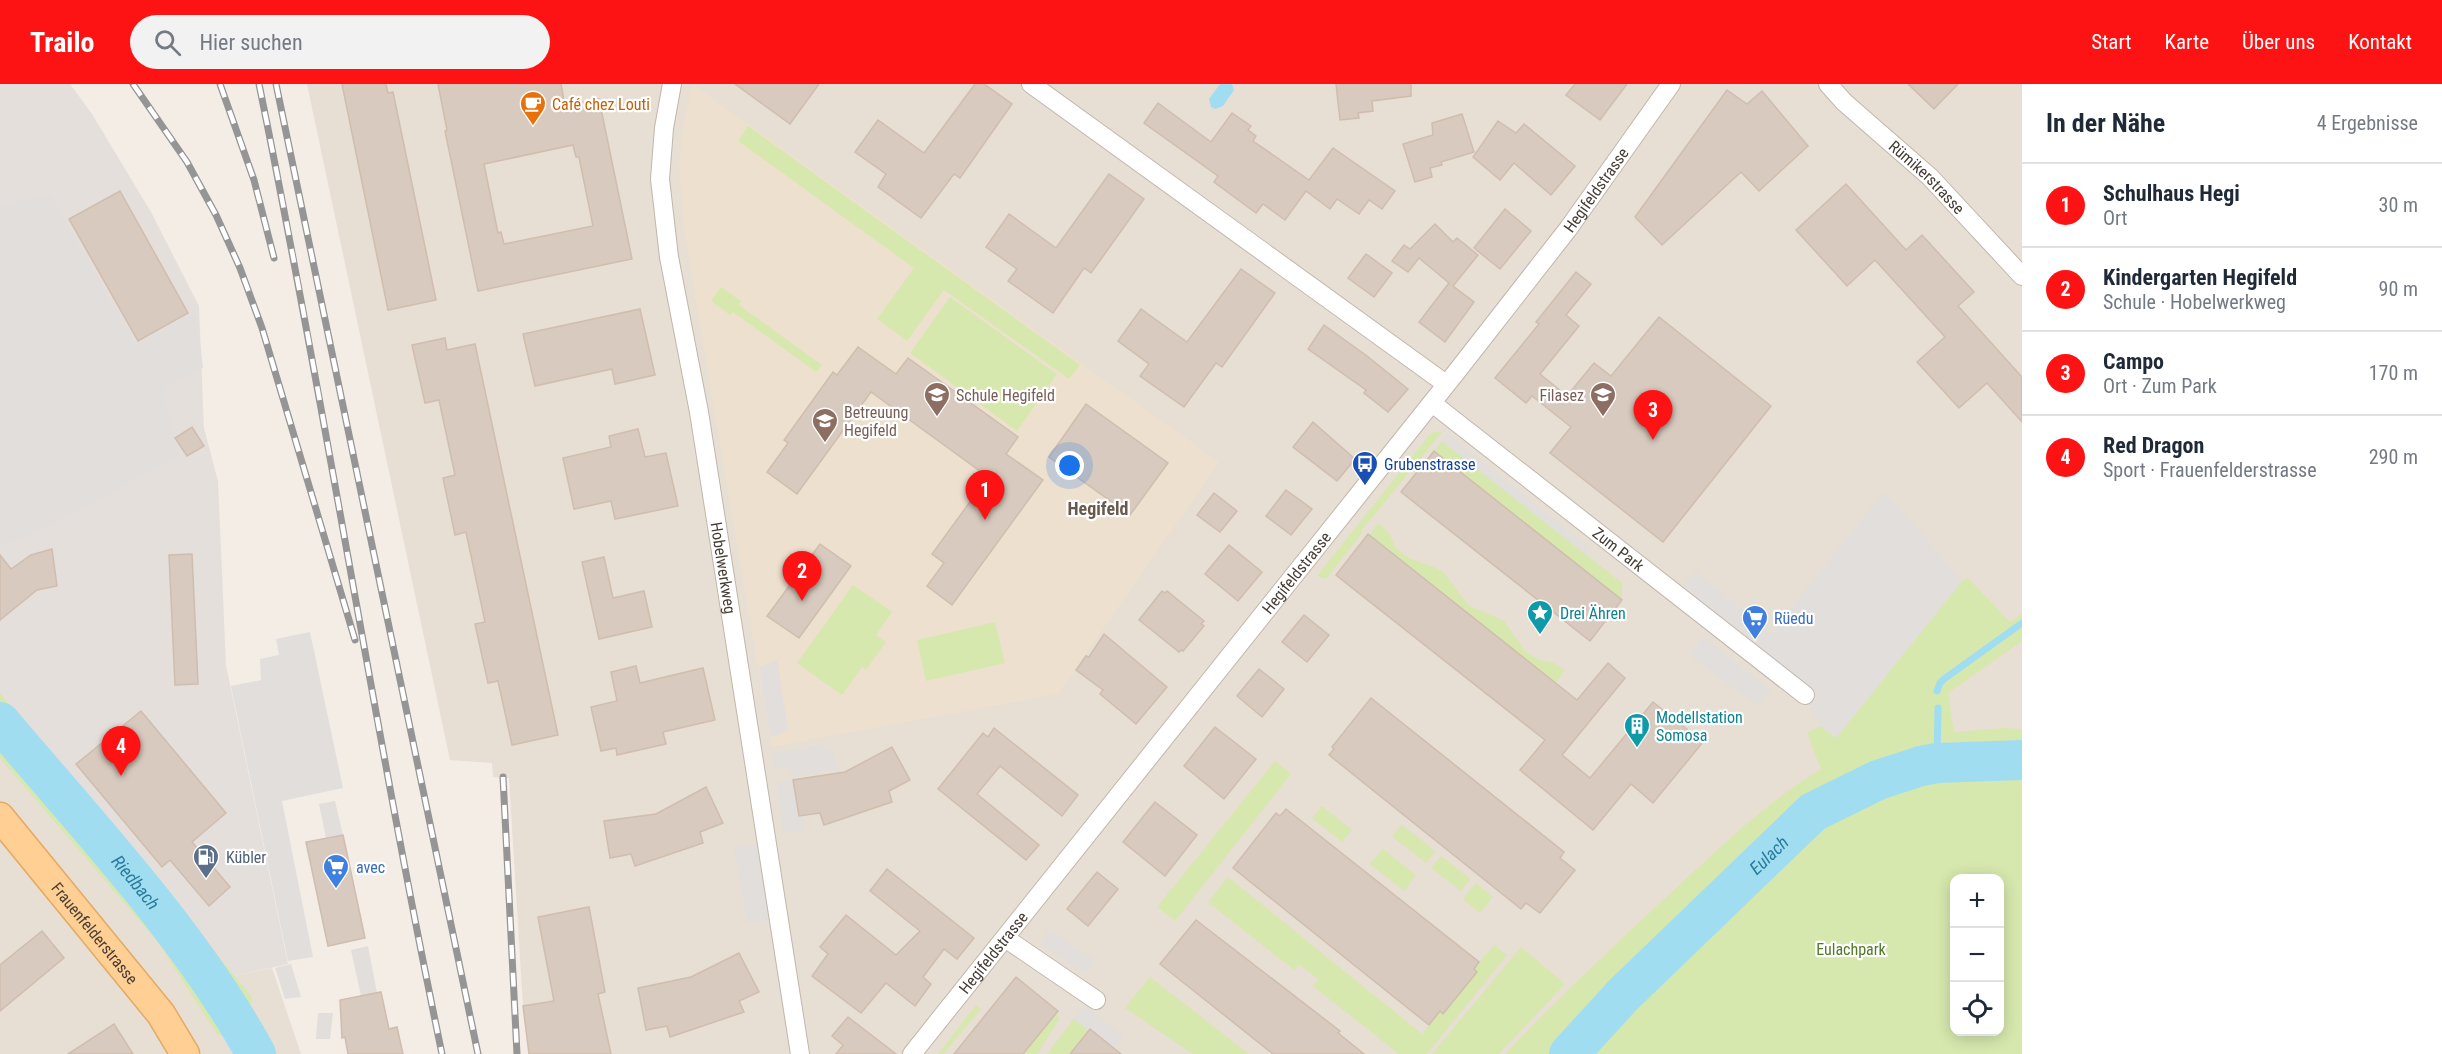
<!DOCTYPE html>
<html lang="de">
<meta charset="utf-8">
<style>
:root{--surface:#fff;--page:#f2f2f3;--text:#1f2937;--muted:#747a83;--line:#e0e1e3;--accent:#fd1314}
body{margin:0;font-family:"Roboto Condensed",sans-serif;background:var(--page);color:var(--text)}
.controls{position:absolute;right:18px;bottom:18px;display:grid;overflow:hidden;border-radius:12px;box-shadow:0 3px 15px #0003}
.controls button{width:54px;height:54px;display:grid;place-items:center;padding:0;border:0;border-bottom:2px solid var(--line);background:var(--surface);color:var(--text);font:30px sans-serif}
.you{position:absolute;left:1070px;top:382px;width:21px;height:21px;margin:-15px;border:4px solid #fff;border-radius:50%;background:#1a73e8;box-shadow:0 0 0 9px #1a73e833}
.badge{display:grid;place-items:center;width:39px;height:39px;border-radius:50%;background:var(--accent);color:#fff;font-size:20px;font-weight:700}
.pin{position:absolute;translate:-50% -50px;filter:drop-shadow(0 2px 3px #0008)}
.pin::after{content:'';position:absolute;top:32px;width:21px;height:18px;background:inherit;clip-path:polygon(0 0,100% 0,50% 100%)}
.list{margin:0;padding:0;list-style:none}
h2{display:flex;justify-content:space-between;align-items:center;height:78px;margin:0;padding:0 24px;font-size:26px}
h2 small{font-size:20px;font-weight:400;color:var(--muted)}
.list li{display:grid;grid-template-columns:39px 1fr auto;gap:18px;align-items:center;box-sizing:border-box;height:84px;padding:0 24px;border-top:2px solid var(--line)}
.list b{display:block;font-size:22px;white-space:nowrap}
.list p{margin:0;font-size:20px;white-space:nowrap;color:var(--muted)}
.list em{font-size:20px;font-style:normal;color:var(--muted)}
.icon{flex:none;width:33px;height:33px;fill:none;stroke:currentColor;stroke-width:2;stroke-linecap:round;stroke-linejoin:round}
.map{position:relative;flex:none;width:2022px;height:970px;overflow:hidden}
header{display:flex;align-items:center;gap:36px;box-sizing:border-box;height:84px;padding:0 30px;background:var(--accent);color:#fff}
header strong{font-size:28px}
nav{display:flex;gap:33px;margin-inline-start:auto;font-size:21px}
.search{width:420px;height:54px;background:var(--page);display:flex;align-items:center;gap:15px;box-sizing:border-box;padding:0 21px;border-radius:33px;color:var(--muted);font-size:22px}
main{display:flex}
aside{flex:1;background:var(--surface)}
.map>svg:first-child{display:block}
.residential{fill:#e7ded4;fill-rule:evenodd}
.industrial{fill:#e5dfdb}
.education{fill:#ede0cf}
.green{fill:#d7e8ae;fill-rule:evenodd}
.parking{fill:#e1dedb}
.water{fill:#a1ddf1}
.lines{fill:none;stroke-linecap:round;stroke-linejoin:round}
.stream{stroke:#a1ddf1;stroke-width:7}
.river{stroke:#a1ddf1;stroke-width:40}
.building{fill:#d8cabe;stroke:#d0bdae;stroke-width:1.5;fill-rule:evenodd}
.minor-casing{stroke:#c2b6ab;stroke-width:20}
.primary-casing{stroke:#e5a962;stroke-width:31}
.minor{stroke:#fff;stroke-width:18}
.primary{stroke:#ffcf93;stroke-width:28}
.rail-casing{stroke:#959595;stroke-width:7}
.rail{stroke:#fff;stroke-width:4.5;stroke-dasharray:14;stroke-linecap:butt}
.labels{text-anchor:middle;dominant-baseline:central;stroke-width:4.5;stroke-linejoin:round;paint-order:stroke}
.food-label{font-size:16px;fill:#c56008;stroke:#fff;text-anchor:start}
.street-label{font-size:16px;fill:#463d35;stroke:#fff}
.education-label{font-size:16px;fill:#785e54;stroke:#fff;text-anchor:start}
.transit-label{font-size:16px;fill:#164399;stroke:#fff;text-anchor:start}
.culture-label{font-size:16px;fill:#0d838f;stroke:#fff;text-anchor:start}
.shop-label{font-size:16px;fill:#366cbe;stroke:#fff;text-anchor:start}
.service-label{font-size:16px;fill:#4e5e75;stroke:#fff;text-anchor:start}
.park-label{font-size:16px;fill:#537927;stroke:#fff}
.neighbourhood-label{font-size:18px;font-weight:bold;fill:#69594c;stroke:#fff}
.water-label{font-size:18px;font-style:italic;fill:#297c9b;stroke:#fff}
</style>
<header>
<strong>Trailo</strong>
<div class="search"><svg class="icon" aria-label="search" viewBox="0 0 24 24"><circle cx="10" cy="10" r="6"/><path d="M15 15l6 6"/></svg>Hier suchen</div>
<nav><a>Start</a><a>Karte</a><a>Über uns</a><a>Kontakt</a></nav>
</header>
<main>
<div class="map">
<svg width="2022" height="970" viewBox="0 0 2022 970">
<rect width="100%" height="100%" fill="#f3ede6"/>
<g class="residential">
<path d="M307,0h1715v970h-1492l-7,-48 -14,-228 -16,-1 -1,-14 -42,-3zM1954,794h46v154h-46z"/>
<polygon points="0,638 233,892 272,884 301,970 0,970"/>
</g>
<polygon class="industrial" points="0,0 70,0 92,30 151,128 199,222 204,344 218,397 226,581 288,880 233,892 0,638"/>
<polygon class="education" points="692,0 1219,378 1058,610 771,663 684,148 679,81 682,48"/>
<g class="green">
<polygon points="748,42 1080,281 1069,295 944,206 907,257 877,235 914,184 738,57"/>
<polygon points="721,203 741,217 739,221 822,281 816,288 733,228 730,231 711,217"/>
<polygon points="950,213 1057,290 1017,347 910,269"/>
<polygon points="1435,348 1442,348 1361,447 1362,449 1326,495 1317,492 1430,350"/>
<polygon points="1442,357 1622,499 1622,516 1434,367"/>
<polygon points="1379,439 1389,449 1396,464 1409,474 1436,484 1444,489 1468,521 1504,537 1526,568 1540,576 1554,579 1565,586 1556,599 1369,451"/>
<path d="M1968,494l42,44 12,-8v27l-74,52 6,39 49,-4 19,1v325h-517c55,-58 113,-112 171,-166 47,-43 91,-86 145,-119l-14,-36 13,-7 16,12 126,-157zM1954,794h46v154h-46z"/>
<polygon points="853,501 892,528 876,551 886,558 866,586 862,583 842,611 797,579"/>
<polygon points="995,538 1005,579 926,597 917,556"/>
<polygon points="0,609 252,913 247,938 222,952 217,950 157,857 0,674"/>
<polygon points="1275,677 1291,690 1175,837 1157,823"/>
<polygon points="1322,722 1352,746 1342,758 1312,734"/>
<polygon points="1402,741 1435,767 1426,779 1392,752"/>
<polygon points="1383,765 1416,791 1404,807 1370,780"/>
<polygon points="1441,772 1470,795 1461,807 1431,784"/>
<polygon points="1228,793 1422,950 1440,927 1443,930 1477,888 1474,885 1494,861 1507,871 1427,970 1399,970 1313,902 1318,895 1299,880 1294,886 1208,818"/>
<polygon points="1476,799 1493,813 1480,829 1463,815"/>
<polygon points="1521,863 1565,900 1499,970 1432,970"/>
<polygon points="1150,893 1249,970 1193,970 1125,924"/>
<polygon points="976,921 981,925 943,970 938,970"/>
<polygon points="1056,930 1060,934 1037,970 1024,970"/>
<polygon points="1074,935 1088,946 1069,970 1047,970"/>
</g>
<g class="parking">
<polygon points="51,112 135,261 196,227 203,284 163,306 179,371 50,443 0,463 0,121"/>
<polygon points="1447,350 1591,465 1587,471 1442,357"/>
<polygon points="1883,409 1897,421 1962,497 1836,654 1820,642 1805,611 1677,510 1695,487 1771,549"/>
<polygon points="310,548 343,704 282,717 313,873 288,877 231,602 261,596 260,575 279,571 276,555"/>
<polygon points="1703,553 1770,606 1758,622 1690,571"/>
<polygon points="777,576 788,647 770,653 759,583"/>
<polygon points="823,661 825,666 831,664 837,685 794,693 788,684 783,683 775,685 772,670"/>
<polygon points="794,695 804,746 784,749 777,698"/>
<polygon points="335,717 343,751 326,754 319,720"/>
<polygon points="766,758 778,834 748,839 734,764"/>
<polygon points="1050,846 1094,876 1085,890 1040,860"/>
<polygon points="368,862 377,909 361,912 351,866"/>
<polygon points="291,880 301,913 285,915 275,884"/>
<polygon points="1085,922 1123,952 1112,965 1074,935"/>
<polygon points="318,929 333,929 330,955 316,955"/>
</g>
<polygon class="water" points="1220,0 1232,0 1234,6 1223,22 1215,25 1211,23 1209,15"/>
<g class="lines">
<g class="stream">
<polyline points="1937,607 1940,599 1944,595 2022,539"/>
<polyline points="1937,679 1938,624"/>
</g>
<g class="river">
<path id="s1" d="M0,638c88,104 191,213 256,332"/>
<path id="s2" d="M1569,970l54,-59 190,-183 65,-32 43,-14 16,-3 85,-3"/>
</g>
</g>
<g class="building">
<polygon points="342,0 386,0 388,9 393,8 436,216 388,226"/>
<path d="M438,0h123l4,22 34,-7 33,160 -154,32 -33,-160 2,-1zM573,61l3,12h3l14,69 -89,18 -3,-12 -3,1 -14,-69z"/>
<polygon points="735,0 819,0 790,40"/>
<polygon points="975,0 984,0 1012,20 960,94 954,90 921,134 878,103 886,90 855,68 878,36 924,69"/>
<polygon points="1336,0 1411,0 1411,12 1372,17 1373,27 1358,29 1359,34 1340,36"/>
<polygon points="1575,0 1627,0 1600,36 1566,11"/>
<polygon points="1908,0 1958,0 1934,25"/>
<polygon points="1727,6 1747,20 1762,7 1808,62 1759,107 1741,88 1662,161 1635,133"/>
<polygon points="1158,19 1211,58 1232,29 1251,42 1248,46 1256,52 1253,57 1309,96 1333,64 1395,107 1382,125 1369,116 1359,130 1337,115 1330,125 1306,107 1285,136 1263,120 1256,129 1214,98 1218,92 1144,39"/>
<polygon points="1462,30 1474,68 1441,78 1442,81 1430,84 1432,93 1415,98 1403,60 1433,51 1432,39"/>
<polygon points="1498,37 1516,49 1524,40 1575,82 1551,111 1514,79 1500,96 1473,73"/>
<polygon points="1109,90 1144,115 1091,189 1084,184 1053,229 1008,197 1017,185 986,163 1009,130 1056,164"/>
<polygon points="1846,100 1906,166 1922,151 1974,208 1958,222 2022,293 2022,338 1987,299 1959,324 1917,278 1945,253 1875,176 1847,202 1796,146"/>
<polygon points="120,107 188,229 138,257 69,135"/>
<polygon points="1505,125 1531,147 1500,185 1474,164"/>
<polygon points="1435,140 1453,158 1457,154 1478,171 1453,202 1474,218 1445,258 1419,238 1449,199 1419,174 1408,188 1392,177 1404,161 1410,165"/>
<polygon points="1366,170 1392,189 1374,213 1348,194"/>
<polygon points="1241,185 1275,209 1222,283 1216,279 1184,323 1140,292 1149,280 1118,257 1141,225 1187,258"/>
<polygon points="1576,188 1591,200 1566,231 1579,242 1540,290 1567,312 1594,279 1611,292 1659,233 1771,322 1663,458 1550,369 1571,343 1532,312 1526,319 1495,294 1539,240 1536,238"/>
<polygon points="640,225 655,291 615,300 612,285 535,302 523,250"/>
<polygon points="1324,241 1367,272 1408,305 1388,328 1364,309 1366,306 1308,265"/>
<polygon points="445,254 447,266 475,260 558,651 512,661 498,597 488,599 475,540 485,538 466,448 455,451 443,394 455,391 439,316 425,319 412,261"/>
<polygon points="858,263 896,290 908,274 1018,353 1006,370 1043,396 952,521 927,502 944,479 932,470 988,393 871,308 797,410 767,388 788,359 784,356 833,288 837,291"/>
<polygon points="1086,320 1168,379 1130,431 1049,373"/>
<polygon points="1313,338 1355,375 1337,397 1293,363"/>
<polygon points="192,343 204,362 187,372 175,354"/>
<polygon points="638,345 645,373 666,369 678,422 615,435 611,417 574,425 563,374 611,363 609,352"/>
<polygon points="1434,367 1622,516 1590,557 1401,408"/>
<polygon points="1286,406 1312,425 1291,451 1266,432"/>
<polygon points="1214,409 1237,427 1220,448 1197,431"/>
<polygon points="1368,450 1577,616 1608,579 1625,594 1562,671 1590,694 1653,618 1703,658 1653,719 1631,700 1593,746 1520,686 1545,656 1336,491"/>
<polygon points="820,460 851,482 799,554 767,532"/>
<polygon points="1229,461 1262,488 1238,517 1205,490"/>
<polygon points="52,465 57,502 37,506 0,536 0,471 11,485 31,471"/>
<polygon points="192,470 198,600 175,601 169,471"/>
<polygon points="604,473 613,514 644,507 652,543 599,555 582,478"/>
<polygon points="1162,507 1165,509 1167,507 1204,537 1201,540 1204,542 1183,567 1181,566 1179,568 1139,536"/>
<polygon points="1304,531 1329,551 1307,578 1282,558"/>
<polygon points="1104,550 1167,603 1136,640 1100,610 1103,606 1076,586 1086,572 1089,573"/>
<polygon points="636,582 640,599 703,584 715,636 663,648 666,660 617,671 616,664 601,667 591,623 617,617 611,588"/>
<polygon points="1259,585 1284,605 1262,633 1237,612"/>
<polygon points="1371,614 1564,768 1560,774 1575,786 1540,829 1526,819 1521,825 1329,671 1334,665 1332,663"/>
<polygon points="141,627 226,729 192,758 230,803 209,822 170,776 162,783 76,680"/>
<polygon points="1215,643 1256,675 1224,715 1184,682"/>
<polygon points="994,644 1078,711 1062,732 1000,682 977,710 1039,761 1026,776 938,705 983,649 988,653"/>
<polygon points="892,663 910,696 889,707 892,718 824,741 820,729 799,732 793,696 845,688"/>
<polygon points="706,703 723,739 700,748 703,759 635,782 631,770 610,774 604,737 656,730"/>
<polygon points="1155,718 1197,751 1165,792 1123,758"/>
<polygon points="1286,725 1479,878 1474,885 1477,888 1443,930 1440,927 1429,941 1233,784 1276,729 1280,732"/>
<polygon points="343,751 365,854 328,862 306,758"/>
<polygon points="887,785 974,854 957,875 944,865 923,893 931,900 915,922 886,899 861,929 812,892 828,870 820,863 846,831 896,871 920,847 870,807"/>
<polygon points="1097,788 1118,805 1088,842 1067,825"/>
<polygon points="589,823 605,908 598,910 611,970 529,970 523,922 554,917 538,833"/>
<polygon points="1196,836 1340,947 1338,949 1364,970 1273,970 1160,880"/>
<polygon points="42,847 64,874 0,927 0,881"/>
<polygon points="739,869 759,908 739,917 744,928 670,953 667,942 646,946 638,904 691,893"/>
<polygon points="1016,893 1058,927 1023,970 954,970"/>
<polygon points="381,908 389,945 397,943 403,970 348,970 345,953 342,954 340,916"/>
<polygon points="848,933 896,970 836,970 843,961 832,952"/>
<polygon points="114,940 133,970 68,970"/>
<polygon points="1090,945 1121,970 1070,970"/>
</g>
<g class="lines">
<defs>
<g id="minor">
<path id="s3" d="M672,0l-8,44 -4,51 9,78 30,155 101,642"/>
<polyline points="1031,0 1446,300"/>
<path id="s4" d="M1828,0l16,18 86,75 92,99"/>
<path id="s5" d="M1432,319l373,292"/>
<polyline points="1005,854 1096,916"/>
<path id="s6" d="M912,970l542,-679 114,-146 103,-145"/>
</g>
<g id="primary">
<path id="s7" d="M0,733l161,197 24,40"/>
</g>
</defs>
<use href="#minor" class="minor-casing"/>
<use href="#primary" class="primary-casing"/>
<use href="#minor" class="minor"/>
<use href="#primary" class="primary"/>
<defs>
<g id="rail">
<polyline points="133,0 187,78 216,131 240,184 262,244 355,556"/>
<polyline points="220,0 254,96 274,174"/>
<path d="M259,0c66,322 116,648 183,970"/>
<polyline points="276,0 478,970"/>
<polyline points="503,693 517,970"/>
</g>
</defs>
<use href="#rail" class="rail-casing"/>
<use href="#rail" class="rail"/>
</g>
<defs>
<symbol id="cafe-pin" viewBox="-11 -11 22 30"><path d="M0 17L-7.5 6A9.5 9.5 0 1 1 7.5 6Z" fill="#e8710a" stroke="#fff"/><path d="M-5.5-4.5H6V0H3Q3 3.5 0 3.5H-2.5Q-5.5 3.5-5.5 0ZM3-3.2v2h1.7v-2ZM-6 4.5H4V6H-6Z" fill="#fff"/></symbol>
<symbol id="school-pin" viewBox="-11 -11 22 30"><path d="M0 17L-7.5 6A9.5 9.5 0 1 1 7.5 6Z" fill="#8d6e63" stroke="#fff"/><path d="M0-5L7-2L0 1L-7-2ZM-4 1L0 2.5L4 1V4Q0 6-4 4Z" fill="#fff"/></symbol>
<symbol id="bus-pin" viewBox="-11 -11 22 30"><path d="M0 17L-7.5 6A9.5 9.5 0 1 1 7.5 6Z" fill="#1a4fb4" stroke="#fff"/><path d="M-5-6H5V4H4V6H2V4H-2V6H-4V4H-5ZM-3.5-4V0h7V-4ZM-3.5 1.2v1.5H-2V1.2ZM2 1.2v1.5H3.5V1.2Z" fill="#fff"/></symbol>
<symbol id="sight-pin" viewBox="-11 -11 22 30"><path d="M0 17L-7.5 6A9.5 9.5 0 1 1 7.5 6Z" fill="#0f9aa8" stroke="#fff"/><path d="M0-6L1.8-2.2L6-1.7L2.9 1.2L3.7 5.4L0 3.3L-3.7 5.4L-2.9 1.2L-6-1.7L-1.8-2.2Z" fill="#fff"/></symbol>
<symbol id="supermarket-pin" viewBox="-11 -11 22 30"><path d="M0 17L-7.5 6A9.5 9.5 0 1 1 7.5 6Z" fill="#3f7fe0" stroke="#fff"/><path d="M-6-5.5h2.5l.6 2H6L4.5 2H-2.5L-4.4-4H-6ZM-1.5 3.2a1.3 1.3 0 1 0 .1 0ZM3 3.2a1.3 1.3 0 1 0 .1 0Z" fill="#fff"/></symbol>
<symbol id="building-pin" viewBox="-11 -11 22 30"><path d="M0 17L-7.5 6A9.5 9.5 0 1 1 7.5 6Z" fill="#0f9aa8" stroke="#fff"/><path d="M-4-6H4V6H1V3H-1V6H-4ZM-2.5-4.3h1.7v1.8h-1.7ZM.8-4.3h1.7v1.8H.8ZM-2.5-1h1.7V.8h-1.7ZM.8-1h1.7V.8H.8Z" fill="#fff"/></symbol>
<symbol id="fuel-pin" viewBox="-11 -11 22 30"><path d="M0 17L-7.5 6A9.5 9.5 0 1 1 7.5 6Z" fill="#5c6f8a" stroke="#fff"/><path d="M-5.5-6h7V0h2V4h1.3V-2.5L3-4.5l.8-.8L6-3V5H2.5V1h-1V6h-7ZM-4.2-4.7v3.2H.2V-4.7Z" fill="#fff"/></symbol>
</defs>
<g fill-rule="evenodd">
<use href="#cafe-pin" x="518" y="5" width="30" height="40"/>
<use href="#school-pin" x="922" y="296" width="30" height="40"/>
<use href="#school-pin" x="1588" y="296" width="30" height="40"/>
<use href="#school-pin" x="810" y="322" width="30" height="40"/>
<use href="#bus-pin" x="1350" y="365" width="30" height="40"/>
<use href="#sight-pin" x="1525" y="514" width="30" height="40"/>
<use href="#supermarket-pin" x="1740" y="519" width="30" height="40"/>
<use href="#building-pin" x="1622" y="627" width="30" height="40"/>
<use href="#fuel-pin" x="191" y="758" width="30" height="40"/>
<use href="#supermarket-pin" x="321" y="768" width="30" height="40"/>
</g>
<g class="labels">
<g class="food-label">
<text x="552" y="20">Café chez Louti</text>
</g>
<g class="street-label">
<text stroke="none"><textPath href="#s4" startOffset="136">Rümikerstrasse</textPath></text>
<text stroke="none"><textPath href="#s6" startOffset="1102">Hegifeldstrasse</textPath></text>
<text stroke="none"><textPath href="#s5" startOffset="237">Zum Park</textPath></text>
<text stroke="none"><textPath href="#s3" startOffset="490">Hobelwerkweg</textPath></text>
<text stroke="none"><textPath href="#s6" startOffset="616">Hegifeldstrasse</textPath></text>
<text stroke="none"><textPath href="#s7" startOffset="150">Frauenfelderstrasse</textPath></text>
<text stroke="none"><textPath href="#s6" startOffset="130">Hegifeldstrasse</textPath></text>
</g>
<g class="education-label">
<text x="956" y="311">Schule Hegifeld</text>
<text x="1584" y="311" text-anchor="end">Filasez</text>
<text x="844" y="328">Betreuung<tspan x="844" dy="18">Hegifeld</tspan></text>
</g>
<g class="transit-label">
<text x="1384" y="380">Grubenstrasse</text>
</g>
<g class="culture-label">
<text x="1560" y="529">Drei Ähren</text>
<text x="1656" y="633">Modellstation<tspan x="1656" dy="18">Somosa</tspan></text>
</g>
<g class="shop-label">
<text x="1774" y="534">Rüedu</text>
<text x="356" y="783">avec</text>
</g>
<g class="service-label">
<text x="226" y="773">Kübler</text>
</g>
<g class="park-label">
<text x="1851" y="865">Eulachpark</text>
</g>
<g class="neighbourhood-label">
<text x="1098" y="424">Hegifeld</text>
</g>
<g class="water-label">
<text stroke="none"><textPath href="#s2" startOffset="282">Eulach</textPath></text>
<text stroke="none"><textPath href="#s1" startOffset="210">Riedbach</textPath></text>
</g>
</g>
</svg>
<div class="controls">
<button>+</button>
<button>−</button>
<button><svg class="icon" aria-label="locate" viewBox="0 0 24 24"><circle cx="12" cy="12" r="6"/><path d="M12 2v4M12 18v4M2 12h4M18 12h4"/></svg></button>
</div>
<div class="you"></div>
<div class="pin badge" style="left:985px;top:436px">1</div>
<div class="pin badge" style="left:802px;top:517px">2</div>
<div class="pin badge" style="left:1653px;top:356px">3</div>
<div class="pin badge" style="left:121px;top:692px">4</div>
</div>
<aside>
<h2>In der Nähe<small>4 Ergebnisse</small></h2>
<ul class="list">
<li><span class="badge">1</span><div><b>Schulhaus Hegi</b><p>Ort</p></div><em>30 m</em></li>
<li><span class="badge">2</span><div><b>Kindergarten Hegifeld</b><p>Schule · Hobelwerkweg</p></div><em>90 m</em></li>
<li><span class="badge">3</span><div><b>Campo</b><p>Ort · Zum Park</p></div><em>170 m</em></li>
<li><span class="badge">4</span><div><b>Red Dragon</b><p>Sport · Frauenfelderstrasse</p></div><em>290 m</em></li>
</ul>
</aside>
</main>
